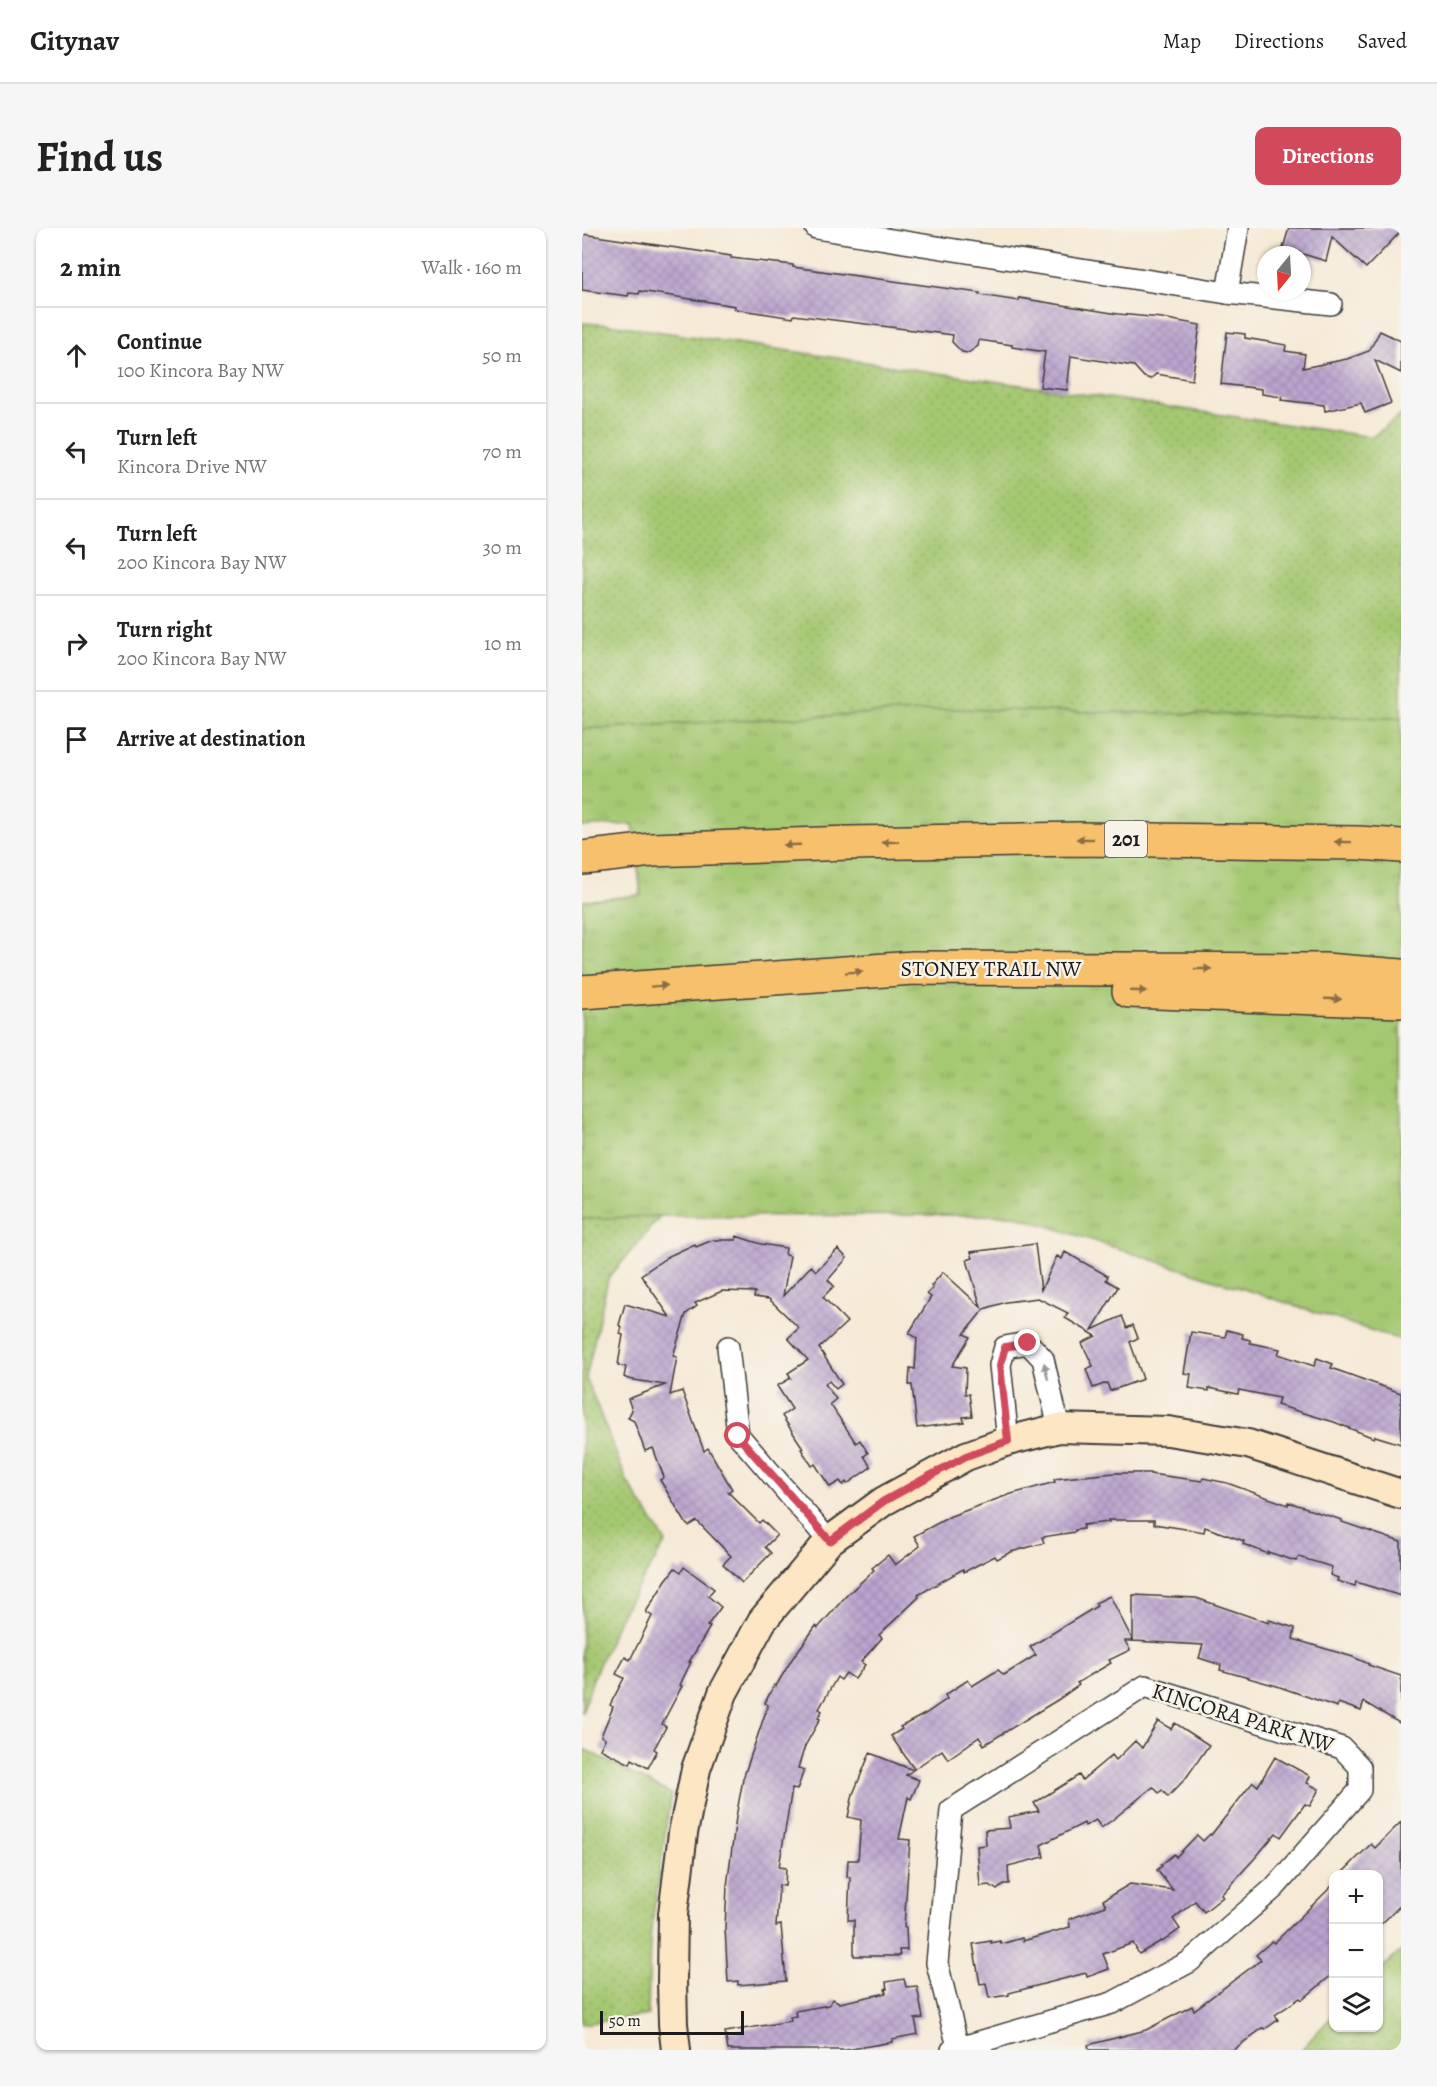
<!DOCTYPE html>
<meta charset="utf-8">
<style>
:root{--surface:#fff;--page:#f6f6f6;--text:#222;--muted:#767676;--line:#e0e0e0;--accent:#d1495b}
body{margin:0;font-family:Alegreya,serif;background:var(--page);color:var(--text)}
.controls{position:absolute;right:18px;bottom:18px;display:grid;overflow:hidden;border-radius:12px;box-shadow:0 2px 4px #0004}
.controls button{width:54px;height:54px;display:grid;place-items:center;padding:0;border:0;border-bottom:2px solid var(--line);background:var(--surface);color:var(--text);font:30px sans-serif}
.compass{position:absolute;left:675px;top:18px;width:54px;height:54px;border-radius:50%;background:var(--surface);box-shadow:0 2px 4px #0004;rotate:198deg}
.scale{position:absolute;left:18px;bottom:15px;width:144px;box-sizing:border-box;padding-left:6px;border:3px solid #1c1c1c;border-top:0;font-size:16px;line-height:21px;white-space:nowrap;color:#1c1c1c;-webkit-text-stroke:4px #f7f3e8;paint-order:stroke}
.stop{position:absolute;width:18px;height:18px;margin:-14px;border:4px solid #d1495b;border-radius:50%;background:#fff}
.stop.end{background:#d1495b;border-color:#fff;box-shadow:0 2px 6px #0008}
.list{margin:0;padding:0;list-style:none}
h2{display:flex;justify-content:space-between;align-items:center;height:78px;margin:0;padding:0 24px;font-size:26px}
h2 small{font-size:20px;font-weight:400;color:var(--muted)}
.list li{display:grid;grid-template-columns:39px 1fr auto;gap:18px;align-items:center;box-sizing:border-box;height:96px;padding:0 24px;border-top:2px solid var(--line)}
.list b{display:block;font-size:22px;white-space:nowrap}
.list p{margin:0;font-size:20px;white-space:nowrap;color:var(--muted)}
.list em{font-size:20px;font-style:normal;color:var(--muted)}
.icon{flex:none;width:33px;height:33px;fill:none;stroke:currentColor;stroke-width:2;stroke-linecap:round;stroke-linejoin:round}
.map{position:relative;flex:none;width:819px;height:1822px;overflow:hidden;border-radius:12px}
header{display:flex;align-items:center;gap:36px;box-sizing:border-box;height:84px;padding:0 30px;background:var(--surface);border-bottom:2px solid var(--line)}
header strong{font-size:28px}
nav{display:flex;gap:33px;margin-inline-start:auto;font-size:21px}
.intro{display:flex;align-items:center;justify-content:space-between;box-sizing:border-box;height:144px;padding:0 36px}
h1{margin:0;font-size:42px}
.button{padding:15px 27px;border-radius:12px;background:var(--accent);color:#fff;font-size:21px;font-weight:700}
main{display:flex;gap:36px;padding:0 36px}
aside{flex:1;background:var(--surface);border-radius:12px;box-shadow:0 2px 4px #0004}
.map>svg:first-child{display:block}
.grass{fill:url(#grass-tufts);stroke:#607247;stroke-width:1.5}
.park{fill:url(#park-dots);stroke:#607247;stroke-width:1.5}
.building{fill:url(#building-cross-hatch)}
.lines{fill:none;stroke-linecap:round;stroke-linejoin:round}
.street-casing{stroke:#3d3b38;stroke-width:24}
.secondary-casing{stroke:#3d3b38;stroke-width:32}
.highway-casing{stroke:#3d3b38;stroke-width:36}
.street{stroke:#fff;stroke-width:21}
.secondary{stroke:#fce6c4;stroke-width:28}
.highway{stroke:#f7c06c;stroke-width:33}
.oneway{fill:#8a6e44}
.oneway2{fill:#999}
.route{stroke:#d1495b;stroke-width:8}
.labels{text-anchor:middle;dominant-baseline:central;stroke-width:5;stroke-linejoin:round;paint-order:stroke}
.shield{fill:#f7f3e8;stroke:#5e5c59;stroke-width:1.5}
.shield-label{font-size:21px;font-weight:bold;fill:#1c1c1c}
.street-label{font-size:22px;fill:#1c1c1c;stroke:#f7f3e8}
</style>
<header>
<strong>Citynav</strong>
<nav><a>Map</a><a>Directions</a><a>Saved</a></nav>
</header>
<div class="intro"><h1>Find us</h1><a class="button">Directions</a></div>
<main>
<aside>
<h2>2 min<small>Walk · 160 m</small></h2>
<ul class="list">
<li><svg class="icon" aria-label="ahead" viewBox="0 0 24 24"><path d="M12 20V5M6 11l6-6 6 6"/></svg><div><b>Continue</b><p>100 Kincora Bay NW</p></div><em>50 m</em></li>
<li><svg class="icon" aria-label="left" viewBox="0 0 24 24"><path d="M17 20v-9H6M10 6l-5 5 5 5"/></svg><div><b>Turn left</b><p>Kincora Drive NW</p></div><em>70 m</em></li>
<li><svg class="icon" aria-label="left" viewBox="0 0 24 24"><path d="M17 20v-9H6M10 6l-5 5 5 5"/></svg><div><b>Turn left</b><p>200 Kincora Bay NW</p></div><em>30 m</em></li>
<li><svg class="icon" aria-label="right" viewBox="0 0 24 24"><path d="M7 20v-9h11M14 6l5 5-5 5"/></svg><div><b>Turn right</b><p>200 Kincora Bay NW</p></div><em>10 m</em></li>
<li><svg class="icon" aria-label="arrive" viewBox="0 0 24 24"><path d="M6 21V4h12l-3 4 3 4H6"/></svg><div><b>Arrive at destination</b></div></li>
</ul>
</aside>
<div class="map">
<svg width="819" height="1822" viewBox="0 0 819 1822">
<defs>
<pattern id="grass-tufts" width="24" height="20" patternUnits="userSpaceOnUse" patternTransform="scale(1.5)"><rect width="24" height="20" fill="#a5c872"/><path d="M3 7l-1-3M5 7V3M7 7l1-3M15 17l-1-3M17 17v-4M19 17l1-3" fill="none" stroke="#8dab62"/></pattern>
<pattern id="park-dots" width="8" height="8" patternUnits="userSpaceOnUse" patternTransform="scale(1.5)"><rect width="8" height="8" fill="#a5c872"/><path d="M2 2h.1M6 6h.1" fill="none" stroke="#8dab62" stroke-width="1.8" stroke-linecap="round"/></pattern>
<pattern id="building-cross-hatch" width="8" height="8" patternUnits="userSpaceOnUse" patternTransform="scale(1.5)"><rect width="8" height="8" fill="#baa5ce"/><path d="M0 0l8 8M0 8l8-8" fill="none" stroke="#9f8db0"/></pattern>
</defs>
<rect width="100%" height="100%" fill="#f7f3e8"/>
<filter id="ink" filterUnits="userSpaceOnUse"><feTurbulence type="fractalNoise" baseFrequency=".0167" numOctaves="2"/><feDisplacementMap in="SourceGraphic" scale="12" xChannelSelector="R" yChannelSelector="G"/><feConvolveMatrix kernelMatrix="1 2 1 2 8 2 1 2 1" color-interpolation-filters="sRGB"/></filter>
<filter id="wash" filterUnits="userSpaceOnUse"><feTurbulence type="fractalNoise" baseFrequency=".008" numOctaves="4" result="noise"/><feDisplacementMap in="SourceGraphic" scale="24" xChannelSelector="R" yChannelSelector="G"/><feGaussianBlur stdDeviation="1.35" result="paint"/><feColorMatrix in="noise" values="0 0 0 0 0 0 0 0 0 0 0 0 0 0 0 0 0 1.4 0 .05"/><feComposite in="paint" operator="in"/></filter>
<g filter="url(#wash)">
<rect width="100%" height="100%" fill="#f6e9d6"/>
<polygon class="grass" points="369,481 819,490 819,1112 432,987 78,988 0,991 0,673 59,667 51,596 0,599 0,501"/>
<g class="park">
<polygon points="0,95 33,97 790,209 819,187 819,490 370,481 0,501"/>
<polygon points="78,988 26,1051 4,1150 45,1253 84,1314 39,1387 12,1448 0,1485 0,991"/>
<polygon points="0,1520 89,1566 68,1709 66,1787 0,1796"/>
<polygon points="819,1723 819,1822 719,1822 751,1787 752,1800 796,1800 797,1743"/>
</g>
<g id="blocks">
<g class="building">
<polygon points="707,0 819,0 819,3 784,40 750,9 744,33 701,20"/>
<polygon points="0,6 149,28 149,30 211,37 211,39 398,65 397,67 437,73 437,70 536,86 580,90 618,97 610,152 574,146 569,151 562,149 552,138 489,128 485,162 458,159 463,124 430,119 430,117 397,112 396,118 386,125 380,124 370,114 371,107 212,87 211,90 153,81 153,78 58,63 57,66 47,65 46,68 0,62"/>
<polygon points="798,103 819,113 819,145 793,132 809,175 783,185 779,175 743,183 742,177 699,172 700,169 680,166 680,161 639,156 645,104 663,106 663,110 704,117 703,123 723,126 721,140 765,131 787,123"/>
<polygon points="154,1008 179,1016 204,1020 203,1027 208,1028 201,1068 229,1038 234,1043 256,1021 265,1030 246,1052 252,1058 241,1069 265,1094 237,1120 260,1156 254,1161 247,1153 243,1156 254,1171 248,1176 274,1215 278,1212 286,1225 282,1228 289,1239 265,1256 264,1254 261,1257 258,1253 248,1259 233,1236 230,1238 219,1221 221,1220 200,1188 210,1181 195,1158 209,1150 206,1145 226,1132 206,1110 217,1100 187,1071 172,1069 173,1064 140,1063 113,1075 115,1078 104,1086 91,1128 95,1129 88,1167 100,1163 122,1223 126,1220 150,1261 146,1264 177,1295 180,1292 195,1307 183,1319 189,1325 160,1355 141,1336 149,1328 115,1293 107,1298 105,1297 78,1252 82,1249 71,1220 63,1223 52,1193 46,1190 50,1182 46,1171 83,1157 46,1151 42,1149 44,1139 36,1137 41,1107 38,1106 40,1099 37,1097 43,1076 88,1089 59,1047 87,1028 113,1016 114,1019 131,1012 154,1012"/>
<polygon points="453,1016 459,1062 475,1028 480,1031 483,1024 526,1048 524,1052 536,1059 510,1102 540,1088 545,1100 551,1097 556,1110 548,1114 561,1151 528,1163 525,1155 511,1160 504,1141 511,1138 500,1115 514,1108 483,1090 486,1085 456,1070 424,1074 402,1081 382,1106 388,1109 370,1138 384,1140 383,1166 387,1166 390,1188 381,1189 382,1194 335,1200 330,1157 327,1157 328,1140 333,1141 335,1110 327,1105 349,1069 345,1066 351,1060 349,1058 361,1044 399,1079 385,1032 391,1030 389,1024"/>
<polygon points="645,1102 661,1106 660,1110 668,1112 668,1115 698,1121 696,1126 732,1138 735,1130 751,1136 749,1140 819,1165 819,1216 793,1208 792,1210 752,1194 695,1177 697,1170 657,1162 656,1166 627,1160 627,1163 607,1160 609,1146 602,1145 609,1104 643,1109"/>
<polygon points="533,1245 568,1245 568,1246 620,1253 621,1250 645,1255 706,1277 706,1274 725,1280 725,1281 760,1292 760,1294 819,1314 819,1368 774,1354 773,1358 755,1353 756,1350 748,1347 750,1339 717,1329 714,1333 686,1324 686,1326 661,1316 662,1313 623,1299 622,1304 572,1296 572,1292 526,1292 527,1294 501,1297 501,1301 493,1302 493,1304 460,1309 462,1315 429,1324 415,1331 413,1328 382,1344 381,1341 336,1367 337,1369 297,1407 300,1410 279,1434 283,1437 273,1451 264,1445 259,1452 255,1449 237,1481 240,1483 236,1490 238,1491 223,1518 216,1540 222,1542 215,1562 210,1561 197,1639 204,1640 203,1658 197,1657 194,1698 199,1697 204,1753 156,1757 156,1753 146,1754 143,1700 145,1658 154,1589 161,1551 186,1477 183,1475 192,1457 194,1458 210,1431 234,1398 236,1400 264,1368 292,1342 290,1340 306,1327 313,1337 338,1318 332,1308 369,1288 426,1267 473,1254 472,1251"/>
<polygon points="102,1339 132,1361 126,1368 139,1379 125,1398 128,1399 107,1434 109,1434 98,1457 100,1458 80,1496 84,1499 72,1521 75,1523 66,1540 50,1531 48,1536 18,1521 23,1511 19,1508 31,1479 28,1477 42,1450 34,1446 43,1429 48,1432 70,1388 64,1384 84,1352 93,1340 99,1344"/>
<polygon points="551,1367 614,1370 687,1395 687,1392 713,1400 711,1411 771,1429 787,1436 786,1437 819,1448 819,1496 782,1474 779,1483 756,1475 755,1479 695,1458 638,1442 639,1437 617,1430 621,1417 551,1413"/>
<polygon points="528,1368 551,1413 543,1413 548,1422 527,1432 529,1435 495,1455 497,1457 477,1471 402,1517 397,1509 366,1531 360,1522 332,1541 309,1508 320,1501 318,1499 343,1486 365,1471 363,1467 386,1452 390,1458 416,1442 422,1447 454,1427 448,1419 515,1378 513,1375"/>
<polygon points="576,1493 589,1501 593,1495 627,1517 604,1550 586,1569 580,1562 577,1565 571,1559 529,1593 519,1600 514,1592 503,1598 502,1595 459,1617 462,1629 426,1638 427,1656 422,1656 415,1662 408,1657 398,1658 395,1618 404,1617 403,1602 428,1600 426,1589 457,1583 452,1575 497,1547 500,1552 530,1527 534,1532 553,1513 560,1520"/>
<polygon points="288,1525 331,1542 324,1547 337,1552 329,1571 326,1569 317,1611 328,1612 322,1699 324,1699 325,1722 317,1722 318,1728 272,1728 272,1692 266,1692 268,1649 265,1649 266,1632 276,1632 279,1592 266,1589 271,1566"/>
<polygon points="693,1529 728,1548 725,1555 737,1561 728,1578 723,1576 699,1609 694,1605 673,1630 639,1667 641,1669 622,1684 613,1673 591,1691 598,1701 580,1714 579,1713 557,1726 551,1715 521,1726 527,1741 505,1749 504,1745 427,1765 427,1767 407,1770 404,1755 398,1756 391,1716 409,1713 409,1715 418,1713 419,1716 440,1710 441,1713 488,1699 487,1691 524,1678 521,1672 548,1656 591,1662 575,1642 580,1638 579,1637 592,1626 594,1629 615,1607 621,1613 628,1606 629,1607 671,1554 676,1558"/>
<polygon points="819,1594 819,1677 796,1699 796,1647 758,1647 789,1616 793,1620"/>
<polygon points="752,1656 752,1745 720,1772 718,1770 693,1787 696,1792 683,1801 681,1800 651,1822 507,1822 506,1817 564,1802 610,1778 612,1782 679,1732 674,1727 690,1713 692,1715"/>
<polygon points="322,1751 324,1759 335,1758 341,1790 333,1791 336,1806 310,1811 310,1814 264,1822 146,1822 143,1804 209,1793 208,1789 214,1788 213,1783 247,1777 251,1771 258,1775 304,1765 303,1761 305,1761 304,1754"/>
</g>
</g>
</g>
<g filter="url(#ink)">
<use href="#blocks" fill-opacity="0" stroke="#3d3b38" stroke-width="1.5"/>
<g class="lines">
<defs>
<g id="street">
<polyline points="234,0 645,65 656,0"/>
<polyline points="645,65 749,76"/>
<polyline points="146,1119 156,1207 247,1313"/>
<polyline points="426,1213 418,1137 423,1119 446,1115 461,1131 477,1200"/>
<polyline points="370,1822 530,1775 607,1734 692,1660 778,1562 778,1539 760,1520 563,1458 369,1582 355,1735 376,1819"/>
</g>
<polyline id="secondary" points="94,1822 91,1796 90,1752 91,1686 101,1605 114,1541 141,1465 180,1393 247,1313 302,1273 384,1228 426,1213 477,1200 586,1203 666,1216 819,1266"/>
<g id="highway">
<polyline points="0,630 70,622 268,615 497,611 777,615 819,618"/>
<polyline points="547,763 819,773"/>
<polyline points="0,764 331,740 743,742 819,748"/>
</g>
</defs>
<use href="#street" class="street-casing"/>
<use href="#secondary" class="secondary-casing"/>
<use href="#highway" class="highway-casing"/>
<use href="#street" class="street"/>
<use href="#secondary" class="secondary"/>
<use href="#highway" class="highway"/>
</g>
<defs><path id="oneway-solid" d="M-6-.8H1V-3.2L6.5 0L1 3.2V.8H-6Z" transform="scale(1.5)"/></defs>
<g class="oneway">
<use href="#oneway-solid" transform="translate(503 611) rotate(-180)"/>
<use href="#oneway-solid" transform="translate(308 614) rotate(179)"/>
<use href="#oneway-solid" transform="translate(761 614) rotate(-179)"/>
<use href="#oneway-solid" transform="translate(210 617) rotate(178)"/>
<use href="#oneway-solid" transform="translate(621 741)"/>
<use href="#oneway-solid" transform="translate(272 744) rotate(-4)"/>
<use href="#oneway-solid" transform="translate(77 758) rotate(-4)"/>
<use href="#oneway-solid" transform="translate(556 763) rotate(2)"/>
<use href="#oneway-solid" transform="translate(751 771) rotate(2)"/>
</g>
<use class="oneway2" href="#oneway-solid" transform="translate(464 1143) rotate(-103)"/>
</g>
<g class="lines" filter="url(#ink)">
<polyline class="route" points="156,1208 248,1313 302,1273 384,1228 426,1213 418,1137 423,1119 446,1115"/>
</g>
<g class="labels">
<rect class="shield" x="523" y="593" width="42" height="36" rx="4.5"/>
<g class="shield-label">
<text x="544" y="611">201</text>
</g>
<g class="street-label">
<text x="409" y="741">STONEY TRAIL NW</text>
<text transform="translate(661 1490) rotate(17)">KINCORA PARK NW</text>
</g>
</g>
</svg>
<div class="controls">
<button>+</button>
<button>−</button>
<button><svg class="icon" aria-label="layers" viewBox="0 0 24 24"><path d="M12 4l9 5-9 5-9-5zM3 14l9 5 9-5"/></svg></button>
</div>
<svg class="compass" viewBox="-18 -18 36 36"><path d="M0-13l5 13h-10z" fill="#e53935"/><path d="M0 13l5-13h-10z" fill="#767676"/></svg>
<div class="scale">50 m</div>
<div class="stop" style="left:156px;top:1208px"></div>
<div class="stop end" style="left:446px;top:1115px"></div>
</div>
</main>
